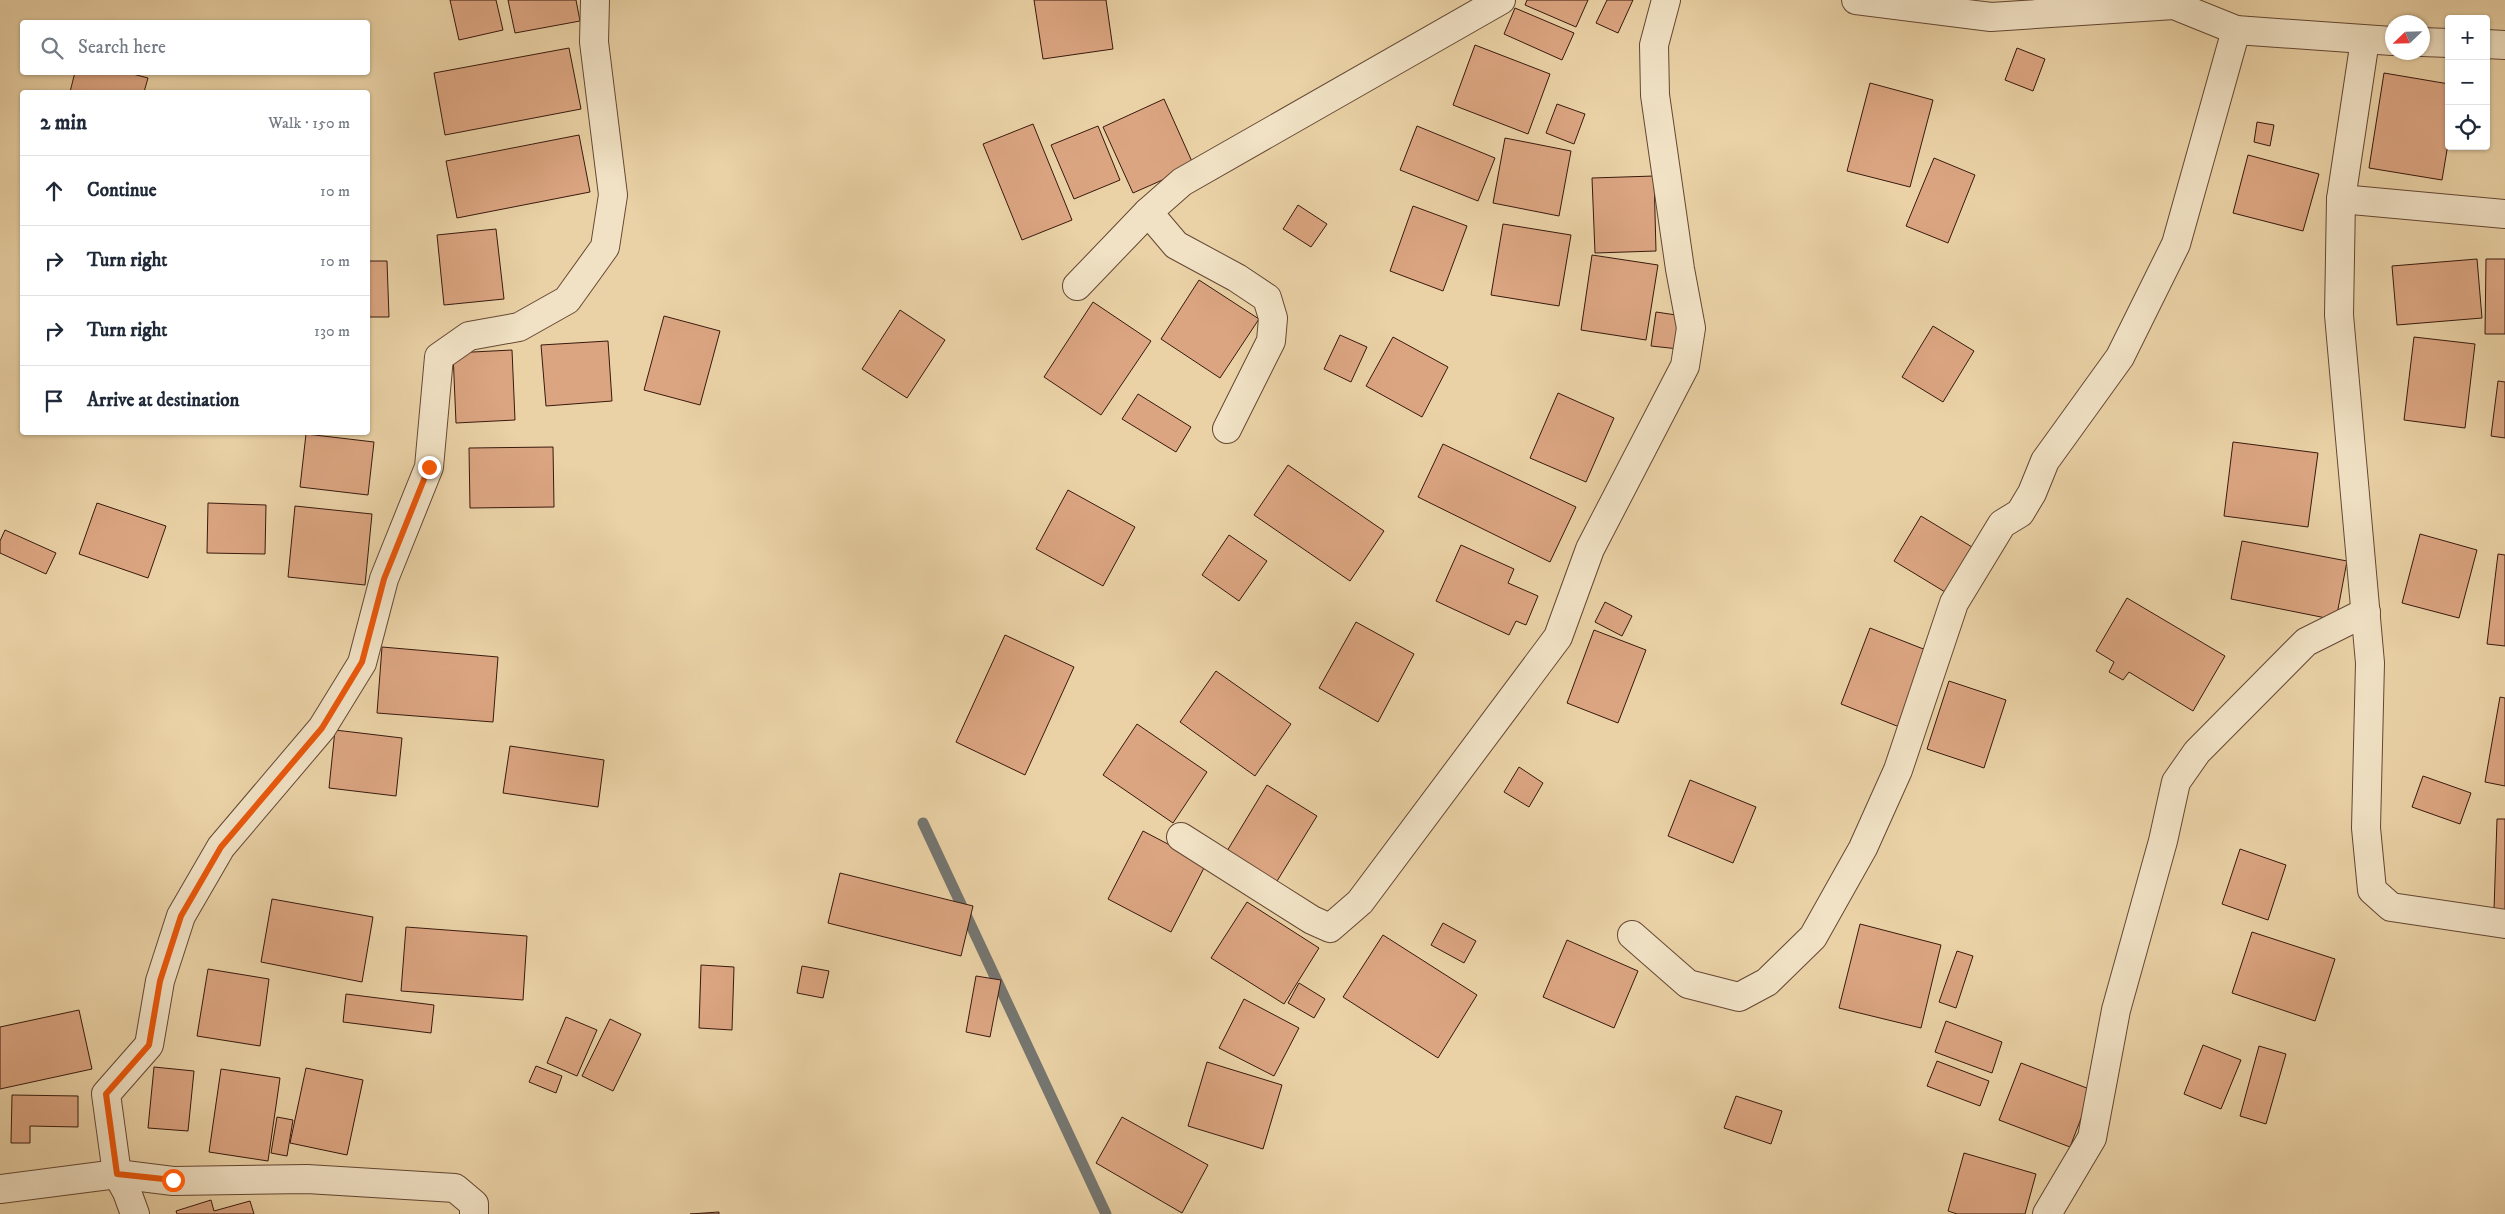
<!DOCTYPE html>
<meta charset="utf-8">
<style>
:root{--surface:#fff;--page:#f6f6f7;--text:#1f2937;--muted:#747a83;--line:#e0e1e3}
body{margin:0;font-family:"IM FELL DW Pica",serif;background:var(--page);color:var(--text)}
.controls{position:absolute;right:15px;top:15px;display:grid;overflow:hidden;border-radius:5px;box-shadow:0 1px 4px #0004}
.controls button{width:45px;height:45px;display:grid;place-items:center;padding:0;border:0;border-bottom:1px solid var(--line);background:var(--surface);color:var(--text);font:25px sans-serif}
.compass{position:absolute;left:2385px;top:15px;width:45px;height:45px;border-radius:50%;background:var(--surface);box-shadow:0 1px 4px #0004;rotate:247deg}
.stop{position:absolute;width:15px;height:15px;margin:-11px;border:4px solid #ea580c;border-radius:50%;background:#fff}
.stop.end{background:#ea580c;border-color:#fff;box-shadow:0 1px 5px #0008}
.list{margin:0;padding:0;list-style:none}
h2{display:flex;justify-content:space-between;align-items:center;height:65px;margin:0;padding:0 20px;font-size:21px}
h2 small{font-size:16px;font-weight:400;color:var(--muted)}
.list li{display:grid;grid-template-columns:32px 1fr auto;gap:15px;align-items:center;box-sizing:border-box;height:70px;padding:0 20px;border-top:1px solid var(--line)}
.list b{display:block;font-size:19px;white-space:nowrap}
.list em{font-size:16px;font-style:normal;color:var(--muted)}
.icon{flex:none;width:28px;height:28px;fill:none;stroke:currentColor;stroke-width:2;stroke-linecap:round;stroke-linejoin:round}
.map{position:relative;flex:none;width:2505px;height:1214px;overflow:hidden}
.search{position:absolute;background:var(--surface);box-shadow:0 1px 4px #0004;left:20px;top:20px;width:350px;height:55px;display:flex;align-items:center;gap:12px;box-sizing:border-box;padding:0 18px;border-radius:5px;color:var(--muted);font-size:19px}
.panel{position:absolute;background:var(--surface);box-shadow:0 1px 4px #0004;left:20px;top:90px;width:350px;height:345px;border-radius:5px}
.map>svg:first-child{display:block}
.lines{fill:none;stroke-linecap:round;stroke-linejoin:round}
.stream{stroke:#757671;stroke-width:11}
.building{fill:#dba581;stroke:#38190d}
.minor-casing{stroke:#644733;stroke-width:30}
.minor{stroke:#f1e2c5;stroke-width:28}
.route{stroke:#ea580c;stroke-width:6}
</style>
<div class="map">
<svg width="2505" height="1214" viewBox="0 0 2505 1214">
<rect width="100%" height="100%" fill="#ead2a6"/>
<filter id="stains"><feTurbulence type="fractalNoise" baseFrequency=".004" numOctaves="4"/><feColorMatrix values="0 0 0 0 .2 0 0 0 0 .09 0 0 0 0 .02 0 0 0 .5 -.17"/></filter>
<radialGradient id="worn" r=".72"><stop offset=".6" stop-color="#630" stop-opacity="0"/><stop offset="1" stop-color="#630" stop-opacity=".3"/></radialGradient>
<g class="lines">
<polyline class="stream" points="923,823 1106,1214"/>
</g>
<g class="building">
<polygon points="450,0 496,0 503,30 459,40"/>
<polygon points="508,0 576,0 580,21 515,33"/>
<polygon points="1034,0 1106,0 1113,49 1043,59"/>
<polygon points="1527,0 1588,0 1576,27 1525,5"/>
<polygon points="1607,0 1633,0 1618,33 1596,23"/>
<polygon points="1515,8 1574,33 1562,60 1504,34"/>
<polygon points="1475,45 1550,74 1528,134 1453,105"/>
<polygon points="569,48 581,109 445,135 434,73"/>
<polygon points="2017,48 2045,59 2033,91 2005,80"/>
<polygon points="75,72 125,72 148,78 144,92 70,92"/>
<polygon points="2384,73 2449,84 2449,138 2442,180 2369,168"/>
<polygon points="1870,83 1933,100 1910,187 1847,171"/>
<polygon points="1164,99 1194,166 1133,193 1103,127"/>
<polygon points="1557,104 1585,114 1574,144 1546,133"/>
<polygon points="2257,122 2274,125 2270,146 2254,142"/>
<polygon points="1033,124 1072,220 1022,240 983,144"/>
<polygon points="1098,126 1120,180 1074,199 1051,145"/>
<polygon points="1417,126 1495,158 1478,201 1400,170"/>
<polygon points="579,135 590,192 457,218 446,161"/>
<polygon points="1505,138 1571,151 1559,216 1493,203"/>
<polygon points="2248,155 2319,174 2303,231 2233,213"/>
<polygon points="1934,158 1975,175 1948,243 1906,226"/>
<polygon points="1654,176 1656,251 1595,253 1592,178"/>
<polygon points="1298,205 1327,224 1311,247 1283,229"/>
<polygon points="1413,206 1467,226 1443,291 1390,271"/>
<polygon points="1503,224 1571,235 1559,306 1491,295"/>
<polygon points="496,229 504,299 444,305 437,235"/>
<polygon points="1592,255 1658,265 1646,340 1581,330"/>
<polygon points="2477,259 2482,318 2397,325 2392,266"/>
<polygon points="2486,259 2505,259 2505,334 2485,334"/>
<polygon points="368,261 387,261 389,317 368,317"/>
<polygon points="1199,280 1259,319 1220,378 1161,339"/>
<polygon points="1093,302 1151,341 1101,415 1044,377"/>
<polygon points="900,310 945,340 907,398 862,369"/>
<polygon points="1656,312 1683,316 1679,349 1651,346"/>
<polygon points="664,316 720,331 700,405 644,390"/>
<polygon points="1933,326 1974,351 1943,402 1902,377"/>
<polygon points="1340,335 1367,347 1351,382 1324,369"/>
<polygon points="1393,337 1448,367 1422,417 1366,386"/>
<polygon points="2414,337 2475,344 2465,428 2404,420"/>
<polygon points="608,341 612,401 546,406 541,345"/>
<polygon points="512,350 515,420 456,423 453,353"/>
<polygon points="2498,381 2505,382 2505,438 2491,436"/>
<polygon points="1558,393 1614,418 1586,482 1530,458"/>
<polygon points="1138,394 1191,427 1176,452 1122,419"/>
<polygon points="306,434 374,442 368,495 300,487"/>
<polygon points="2233,442 2318,453 2308,527 2224,516"/>
<polygon points="1443,444 1576,507 1550,562 1418,497"/>
<polygon points="553,447 554,507 470,508 469,448"/>
<polygon points="1288,465 1384,531 1350,581 1254,515"/>
<polygon points="1068,490 1135,527 1103,586 1036,549"/>
<polygon points="97,503 166,526 148,578 79,554"/>
<polygon points="208,503 266,505 265,554 207,553"/>
<polygon points="295,506 372,514 365,585 288,577"/>
<polygon points="1921,516 1977,550 1950,595 1894,561"/>
<polygon points="5,530 56,553 46,574 0,553 0,541"/>
<polygon points="2420,534 2477,550 2459,618 2402,603"/>
<polygon points="1229,535 1267,561 1239,601 1202,575"/>
<polygon points="2242,541 2347,561 2336,620 2231,599"/>
<polygon points="1461,545 1514,569 1508,583 1538,596 1526,625 1516,621 1509,635 1436,601"/>
<polygon points="2498,554 2505,555 2505,646 2487,644"/>
<polygon points="2127,598 2225,656 2193,711 2129,672 2123,680 2109,672 2114,662 2096,651"/>
<polygon points="1605,602 1632,616 1622,636 1595,622"/>
<polygon points="1356,622 1414,654 1378,722 1319,688"/>
<polygon points="1870,628 1931,652 1902,728 1841,704"/>
<polygon points="1594,630 1646,650 1618,723 1567,703"/>
<polygon points="1005,635 1074,667 1025,775 956,742"/>
<polygon points="382,647 498,657 493,722 377,713"/>
<polygon points="1216,671 1291,724 1255,776 1180,722"/>
<polygon points="1949,681 2006,700 1984,768 1927,749"/>
<polygon points="2500,697 2505,698 2505,786 2485,782"/>
<polygon points="1137,724 1207,772 1173,823 1103,775"/>
<polygon points="335,730 402,738 396,796 329,788"/>
<polygon points="510,746 604,760 598,807 503,793"/>
<polygon points="1519,767 1543,783 1529,807 1504,792"/>
<polygon points="2423,776 2471,793 2460,824 2412,807"/>
<polygon points="1690,780 1756,807 1733,863 1668,836"/>
<polygon points="1267,785 1317,816 1274,886 1224,856"/>
<polygon points="2497,819 2505,819 2505,911 2494,910"/>
<polygon points="1143,831 1206,864 1171,932 1108,899"/>
<polygon points="2240,849 2286,865 2268,920 2222,904"/>
<polygon points="840,873 973,906 961,956 828,923"/>
<polygon points="272,899 373,917 362,982 261,962"/>
<polygon points="1247,902 1319,948 1284,1004 1211,958"/>
<polygon points="1443,923 1476,941 1464,963 1431,945"/>
<polygon points="1860,924 1941,945 1921,1028 1839,1008"/>
<polygon points="406,927 527,936 523,1000 401,991"/>
<polygon points="2252,932 2335,959 2315,1021 2232,993"/>
<polygon points="1383,935 1477,995 1438,1058 1343,997"/>
<polygon points="1567,940 1638,971 1614,1028 1543,997"/>
<polygon points="1957,951 1973,956 1956,1008 1939,1002"/>
<polygon points="701,965 734,967 732,1030 699,1028"/>
<polygon points="802,966 829,971 823,998 797,993"/>
<polygon points="208,969 269,979 260,1046 197,1036"/>
<polygon points="976,976 1001,980 990,1037 966,1032"/>
<polygon points="1299,983 1325,999 1314,1018 1288,1003"/>
<polygon points="346,994 434,1005 431,1033 343,1022"/>
<polygon points="1244,999 1299,1028 1274,1076 1219,1048"/>
<polygon points="79,1010 92,1069 0,1089 0,1027"/>
<polygon points="566,1017 597,1030 577,1076 547,1063"/>
<polygon points="610,1019 641,1034 613,1091 582,1076"/>
<polygon points="1946,1021 2002,1042 1992,1073 1935,1052"/>
<polygon points="2203,1045 2241,1060 2221,1109 2184,1094"/>
<polygon points="2259,1046 2286,1054 2266,1124 2240,1116"/>
<polygon points="1937,1061 1989,1081 1980,1106 1927,1086"/>
<polygon points="1207,1062 1282,1085 1263,1149 1188,1126"/>
<polygon points="2021,1063 2092,1090 2070,1147 1999,1120"/>
<polygon points="536,1066 562,1076 556,1093 529,1082"/>
<polygon points="154,1067 194,1071 188,1131 148,1128"/>
<polygon points="306,1068 363,1080 347,1155 290,1143"/>
<polygon points="221,1069 280,1078 268,1161 209,1152"/>
<polygon points="12,1095 78,1096 78,1127 30,1126 30,1143 11,1143"/>
<polygon points="1736,1096 1782,1111 1771,1144 1724,1128"/>
<polygon points="277,1117 293,1120 287,1156 271,1153"/>
<polygon points="1122,1117 1208,1165 1182,1213 1096,1163"/>
<polygon points="1964,1153 2036,1174 2025,1214 1957,1214 1948,1211"/>
<polygon points="211,1200 214,1211 250,1201 254,1214 177,1214 176,1211"/>
<polygon points="719,1212 719,1214 690,1214"/>
</g>
<g class="lines">
<defs>
<g id="minor">
<polyline points="1856,0 1991,17 2174,5 2236,30 2392,41"/>
<polyline points="2365,40 2341,199 2339,315 2370,663 2366,828 2372,890 2391,907 2505,924"/>
<polyline points="2422,42 2449,43"/>
<polyline points="2486,44 2505,45"/>
<polyline points="2341,199 2505,214"/>
<polyline points="1148,212 1176,245 1237,278 1267,298 1273,318 1271,341 1227,429"/>
<polyline points="1077,286 1148,212 1182,182 1501,0"/>
<polyline points="1181,837 1312,920 1330,928 1360,902 1558,637 1590,549 1685,366 1691,328 1680,269 1655,95 1654,45 1666,0"/>
<polyline points="1632,935 1688,984 1739,997 1767,982 1813,937 1863,848 1898,770 1954,603 2002,524 2020,513 2032,493 2045,461 2120,357 2176,244 2236,30"/>
<polyline points="0,1189 117,1174 173,1181 307,1179 455,1188 474,1204 474,1214"/>
<polyline points="135,1214 127,1192 117,1174 106,1094 149,1045 160,981 181,916 221,847 322,728 362,663 384,579 429,467 439,357 469,336 519,327 567,300 605,247 613,195 594,42 595,0"/>
<polyline points="2047,1214 2092,1138 2116,1010 2163,841 2176,782 2197,752 2306,642 2366,612"/>
</g>
</defs>
<use href="#minor" class="minor-casing"/>
<use href="#minor" class="minor"/>
</g>
<g class="lines">
<polyline class="route" points="173,1180 117,1174 106,1094 149,1045 160,981 181,916 221,847 322,728 362,662 384,579 429,467"/>
</g>
<rect width="100%" height="100%" filter="url(#stains)"/>
<rect width="100%" height="100%" fill="url(#worn)"/>
</svg>
<div class="controls">
<button>+</button>
<button>−</button>
<button><svg class="icon" aria-label="locate" viewBox="0 0 24 24"><circle cx="12" cy="12" r="6"/><path d="M12 2v4M12 18v4M2 12h4M18 12h4"/></svg></button>
</div>
<svg class="compass" viewBox="-18 -18 36 36"><path d="M0-13l5 13h-10z" fill="#e53935"/><path d="M0 13l5-13h-10z" fill="#747a83"/></svg>
<div class="stop" style="left:173px;top:1180px"></div>
<div class="stop end" style="left:429px;top:467px"></div>
<div class="search"><svg class="icon" aria-label="search" viewBox="0 0 24 24"><circle cx="10" cy="10" r="6"/><path d="M15 15l6 6"/></svg>Search here</div>
<section class="panel">
<h2>2 min<small>Walk · 150 m</small></h2>
<ul class="list">
<li><svg class="icon" aria-label="ahead" viewBox="0 0 24 24"><path d="M12 20V5M6 11l6-6 6 6"/></svg><div><b>Continue</b></div><em>10 m</em></li>
<li><svg class="icon" aria-label="right" viewBox="0 0 24 24"><path d="M7 20v-9h11M14 6l5 5-5 5"/></svg><div><b>Turn right</b></div><em>10 m</em></li>
<li><svg class="icon" aria-label="right" viewBox="0 0 24 24"><path d="M7 20v-9h11M14 6l5 5-5 5"/></svg><div><b>Turn right</b></div><em>130 m</em></li>
<li><svg class="icon" aria-label="arrive" viewBox="0 0 24 24"><path d="M6 21V4h12l-3 4 3 4H6"/></svg><div><b>Arrive at destination</b></div></li>
</ul>
</section>
</div>
